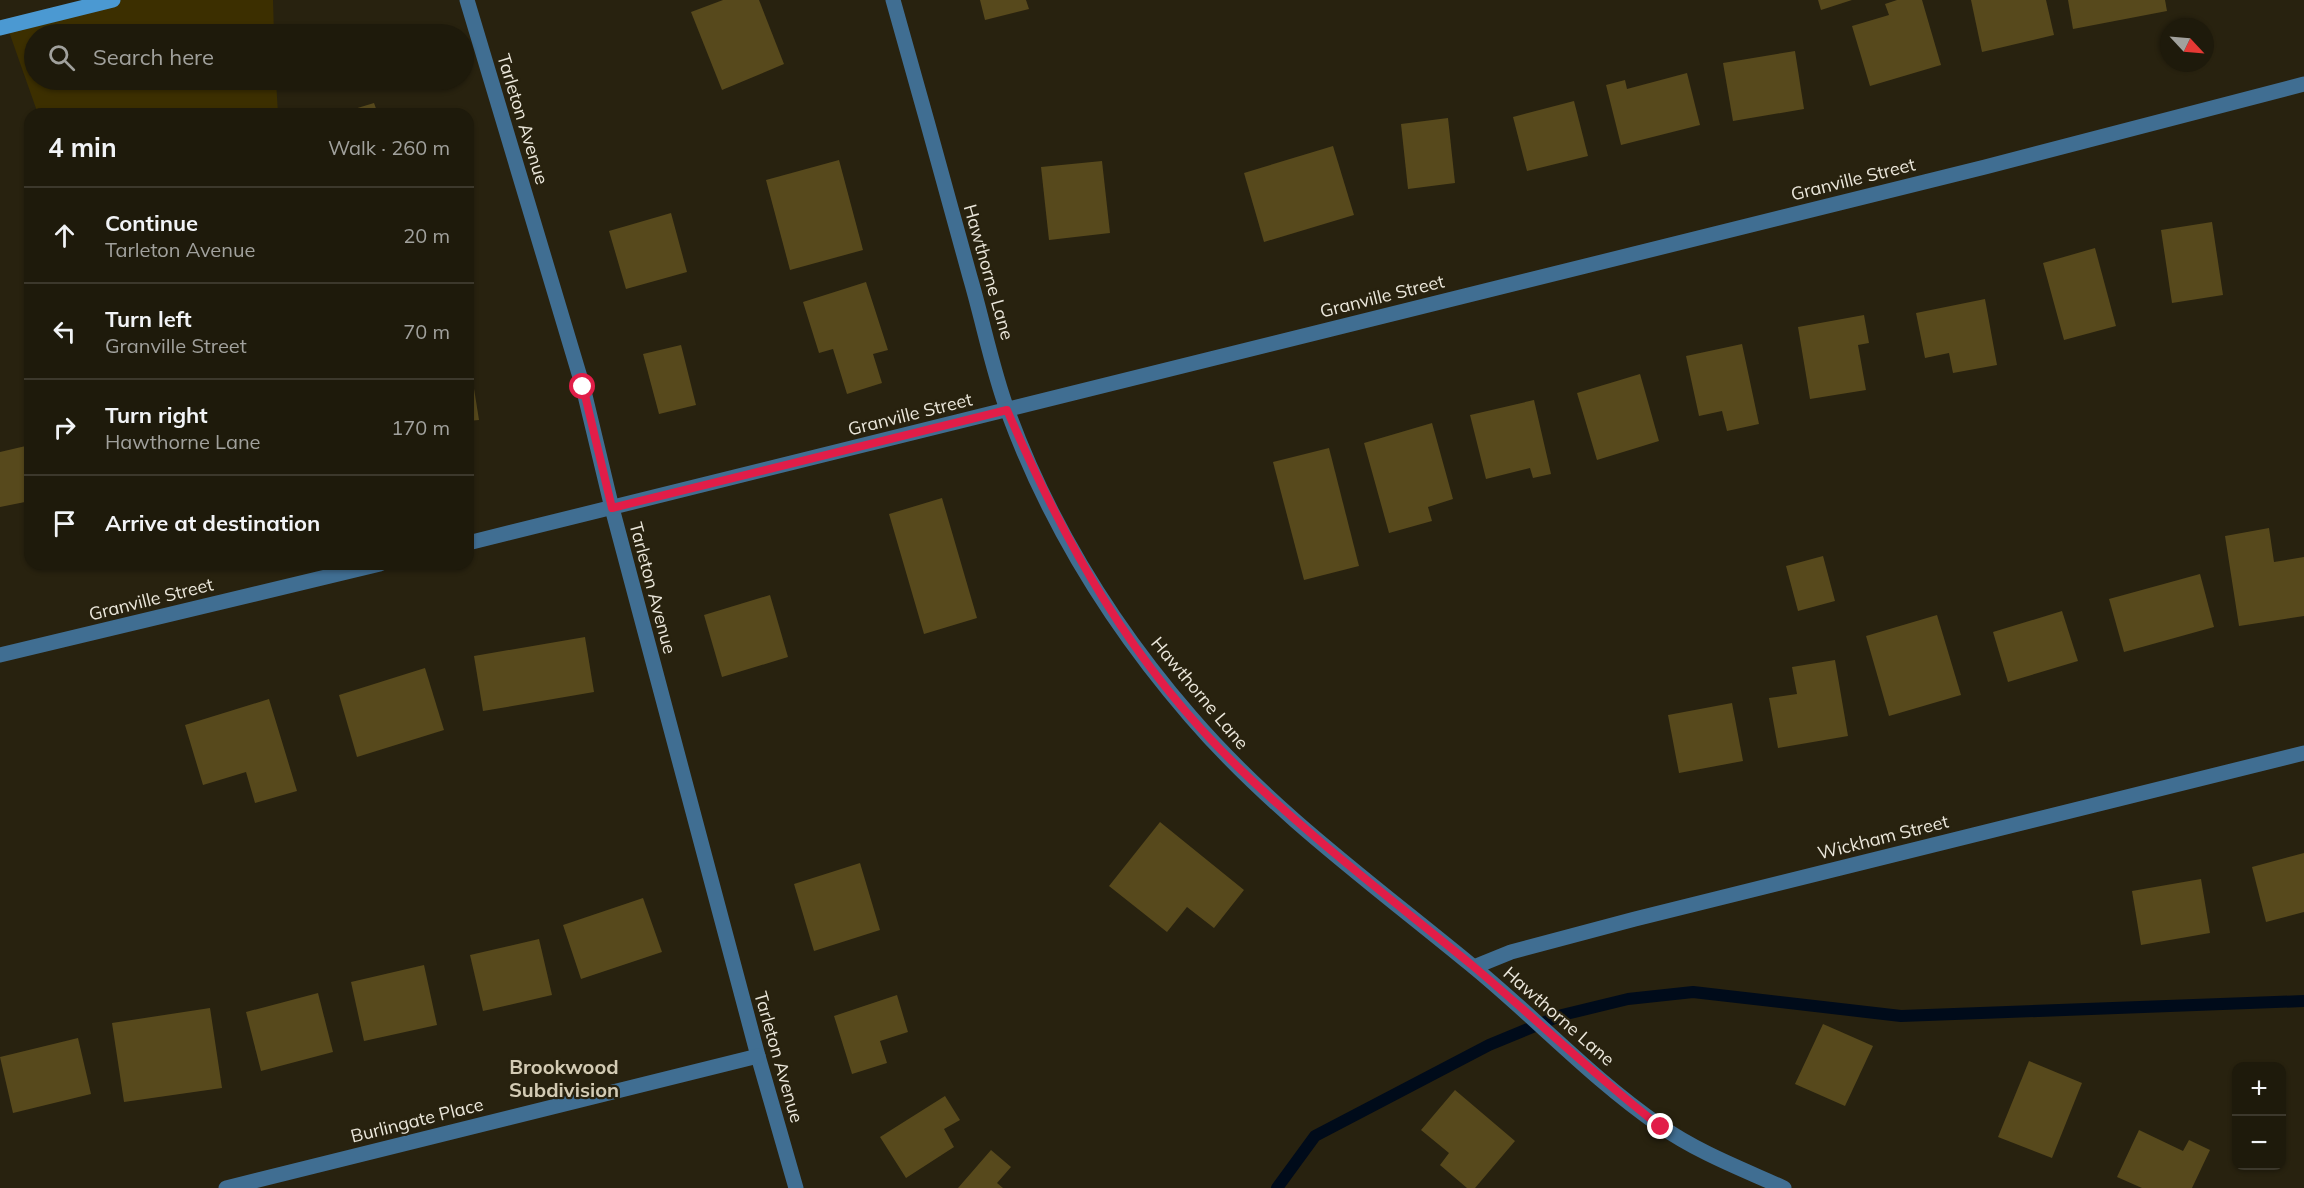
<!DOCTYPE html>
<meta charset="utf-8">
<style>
:root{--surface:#1e1a0b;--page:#262314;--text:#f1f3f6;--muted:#a1a19d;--line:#3c382c}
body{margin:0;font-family:Mulish,sans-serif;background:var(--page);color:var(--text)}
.controls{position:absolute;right:18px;bottom:18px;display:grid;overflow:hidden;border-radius:12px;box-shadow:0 2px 4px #0004}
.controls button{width:54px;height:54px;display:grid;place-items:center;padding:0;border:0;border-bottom:2px solid var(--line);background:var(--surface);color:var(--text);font:30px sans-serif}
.compass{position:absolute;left:2160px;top:18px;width:54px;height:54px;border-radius:50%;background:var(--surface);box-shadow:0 2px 4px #0004;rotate:116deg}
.stop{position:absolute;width:18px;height:18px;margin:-14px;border:4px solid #e11d48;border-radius:50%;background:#fff}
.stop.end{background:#e11d48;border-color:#fff;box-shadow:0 2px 6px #0008}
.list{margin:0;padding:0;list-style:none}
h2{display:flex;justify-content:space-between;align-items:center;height:78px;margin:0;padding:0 24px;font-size:26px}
h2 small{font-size:20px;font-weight:400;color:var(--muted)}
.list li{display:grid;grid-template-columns:39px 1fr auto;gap:18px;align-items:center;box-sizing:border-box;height:96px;padding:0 24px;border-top:2px solid var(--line)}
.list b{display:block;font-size:22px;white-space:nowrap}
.list p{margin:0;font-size:20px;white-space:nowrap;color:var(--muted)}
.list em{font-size:20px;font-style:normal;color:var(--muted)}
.icon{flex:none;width:33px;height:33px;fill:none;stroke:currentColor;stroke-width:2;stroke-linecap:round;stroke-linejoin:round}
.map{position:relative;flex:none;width:2304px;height:1188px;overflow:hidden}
.search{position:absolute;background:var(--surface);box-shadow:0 2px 4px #0004;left:24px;top:24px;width:450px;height:66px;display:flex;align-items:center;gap:15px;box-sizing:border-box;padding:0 21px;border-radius:33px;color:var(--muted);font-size:22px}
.panel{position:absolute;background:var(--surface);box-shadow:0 2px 4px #0004;left:24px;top:108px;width:450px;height:462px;border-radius:18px}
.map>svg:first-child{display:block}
.green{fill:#3c2f00}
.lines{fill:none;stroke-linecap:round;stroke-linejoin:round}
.stream{stroke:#000b1a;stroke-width:12}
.building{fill:#57491c}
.street{stroke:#406e92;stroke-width:15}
.secondary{stroke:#4b99d2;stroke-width:15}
.route{stroke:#e11d48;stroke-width:8}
.labels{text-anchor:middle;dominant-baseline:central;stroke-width:4.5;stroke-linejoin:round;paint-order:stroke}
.street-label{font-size:18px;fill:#ebe7db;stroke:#28220f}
.neighbourhood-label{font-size:20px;font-weight:bold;fill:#d3cbb4;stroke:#28220f}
</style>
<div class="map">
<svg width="2304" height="1188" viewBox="0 0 2304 1188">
<rect width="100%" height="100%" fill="#28220f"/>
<polygon class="green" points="113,0 273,0 274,34 34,34 34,80 276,80 278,114 38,114 7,26"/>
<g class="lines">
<polyline class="stream" points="1277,1188 1315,1136 1489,1045 1562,1015 1628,999 1693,992 1901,1016 2304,1001"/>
</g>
<g class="building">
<polygon points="723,0 759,0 784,64 722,90 691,12"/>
<polygon points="980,0 1026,0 1029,9 985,20"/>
<polygon points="1818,0 1852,0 1821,10"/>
<polygon points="1897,0 1922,0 1941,65 1870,86 1852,26 1889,15 1885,4"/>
<polygon points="1971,0 2046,0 2054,35 1982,52"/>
<polygon points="2068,0 2165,0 2167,11 2073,29"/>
<polygon points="1795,51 1804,109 1733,121 1723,63"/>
<polygon points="1687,73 1700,125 1621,145 1606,85 1625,80 1627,89"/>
<polygon points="1574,101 1588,156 1527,171 1513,117"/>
<polygon points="374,103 378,114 341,114 341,113"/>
<polygon points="1448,118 1455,183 1408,189 1401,124"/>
<polygon points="1333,146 1354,215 1264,242 1244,173"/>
<polygon points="839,160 863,250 790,270 766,180"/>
<polygon points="1102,161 1110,233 1049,240 1041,167"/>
<polygon points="671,213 687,272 626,289 609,231"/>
<polygon points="2212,222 2223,295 2172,303 2161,230"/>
<polygon points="2095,248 2116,326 2064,340 2043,263"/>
<polygon points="866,282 888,350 873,354 882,383 847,394 833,349 819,353 803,302"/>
<polygon points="1985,299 1997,365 1953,373 1949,353 1925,358 1916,313"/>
<polygon points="1864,315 1869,343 1858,345 1866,390 1810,399 1798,327"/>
<polygon points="1742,344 1759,424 1727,431 1722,411 1699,416 1686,356"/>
<polygon points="681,345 696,405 659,414 643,354"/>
<polygon points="468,351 479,420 468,421"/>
<polygon points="1640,374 1659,441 1597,460 1577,393"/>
<polygon points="1534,400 1551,474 1533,478 1530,468 1486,479 1470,415"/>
<polygon points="1432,423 1453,499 1428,507 1432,521 1389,533 1364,443"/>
<polygon points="30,445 30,501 0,507 0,452"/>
<polygon points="1329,448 1359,566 1304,580 1273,462"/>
<polygon points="942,498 977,618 924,634 889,514"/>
<polygon points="2269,528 2274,562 2304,557 2304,616 2239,626 2225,536"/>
<polygon points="1823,556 1835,601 1798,611 1786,566"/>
<polygon points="2200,574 2214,627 2124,652 2109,599"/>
<polygon points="770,595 788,657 722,677 704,615"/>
<polygon points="2062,611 2078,661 2008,682 1993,632"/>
<polygon points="1937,615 1961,695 1889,716 1866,636"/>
<polygon points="585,637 594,692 483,711 474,656"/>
<polygon points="1835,660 1848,736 1778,748 1769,698 1797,694 1792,667"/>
<polygon points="425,668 444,730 357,757 339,695"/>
<polygon points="269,699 297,791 255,803 246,772 203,785 185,725"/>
<polygon points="1732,703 1743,761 1679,773 1668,715"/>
<polygon points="1160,822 1244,890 1214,928 1187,907 1167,932 1109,886"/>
<polygon points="2304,853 2304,912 2266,922 2252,867"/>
<polygon points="860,863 880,930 814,951 794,884"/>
<polygon points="2201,879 2210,933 2141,945 2132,891"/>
<polygon points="643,898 662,952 581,979 563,925"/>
<polygon points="539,939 552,995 483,1011 470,955"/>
<polygon points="424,965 437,1025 364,1041 351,982"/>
<polygon points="318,993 333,1052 261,1071 246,1012"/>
<polygon points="897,995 908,1032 880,1041 887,1063 852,1074 834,1016"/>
<polygon points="210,1008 222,1088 124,1102 112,1023"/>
<polygon points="1823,1024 1873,1046 1845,1106 1795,1084"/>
<polygon points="78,1038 91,1094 13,1113 0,1057"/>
<polygon points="2029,1061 2082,1083 2052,1158 1998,1137"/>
<polygon points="1455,1090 1515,1141 1475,1188 1467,1188 1440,1165 1449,1153 1421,1130"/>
<polygon points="945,1096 960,1120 944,1129 954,1147 906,1178 880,1137"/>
<polygon points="2139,1130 2183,1151 2189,1140 2210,1150 2192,1188 2142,1188 2117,1177"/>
<polygon points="991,1150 1011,1167 997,1183 1003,1188 958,1188"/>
</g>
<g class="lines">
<g class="street">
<polyline points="467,0 583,387 612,508 758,1056 796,1188"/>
<path d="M893,0c26,92 52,185 77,277 13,44 22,92 38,135 41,111 105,215 183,305 81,94 183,168 279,247 64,52 121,114 189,161 38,27 83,44 125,63"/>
<polyline points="468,543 1985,167 2304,84"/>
<polyline points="0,655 380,564"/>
<polyline points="1474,967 1511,952 1635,919 2304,753"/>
<polyline points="226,1188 758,1056"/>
</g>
<polyline class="secondary" points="0,28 113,0"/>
</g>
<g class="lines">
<path class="route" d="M583,387l29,121 395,-98c58,134 125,255 232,358 73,71 155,133 234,198 63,53 122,110 188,161"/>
</g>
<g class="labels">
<g class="street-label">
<text transform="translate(523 119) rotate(73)">Tarleton Avenue</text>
<text transform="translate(1853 179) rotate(-14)">Granville Street</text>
<text transform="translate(989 272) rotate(74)">Hawthorne Lane</text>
<text transform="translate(1382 296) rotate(-14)">Granville Street</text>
<text transform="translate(910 414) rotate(-14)">Granville Street</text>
<text transform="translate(653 588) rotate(75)">Tarleton Avenue</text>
<text transform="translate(151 599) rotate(-14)">Granville Street</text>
<text transform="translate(1200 693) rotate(50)">Hawthorne Lane</text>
<text transform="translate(1883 837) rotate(-14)">Wickham Street</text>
<text transform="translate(1559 1016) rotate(41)">Hawthorne Lane</text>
<text transform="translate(779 1057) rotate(74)">Tarleton Avenue</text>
<text transform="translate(417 1120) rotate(-14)">Burlingate Place</text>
</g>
<g class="neighbourhood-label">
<text x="564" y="1066">Brookwood<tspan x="564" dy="23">Subdivision</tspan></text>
</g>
</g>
</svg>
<div class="controls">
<button>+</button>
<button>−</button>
</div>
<svg class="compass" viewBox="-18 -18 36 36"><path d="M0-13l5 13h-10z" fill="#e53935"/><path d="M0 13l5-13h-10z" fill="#a1a19d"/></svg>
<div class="stop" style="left:583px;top:387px"></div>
<div class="stop end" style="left:1661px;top:1127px"></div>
<div class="search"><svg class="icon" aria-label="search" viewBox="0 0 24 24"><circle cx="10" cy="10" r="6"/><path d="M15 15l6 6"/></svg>Search here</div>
<section class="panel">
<h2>4 min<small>Walk · 260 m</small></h2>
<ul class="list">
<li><svg class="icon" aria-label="ahead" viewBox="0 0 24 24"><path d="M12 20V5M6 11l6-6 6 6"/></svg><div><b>Continue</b><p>Tarleton Avenue</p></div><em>20 m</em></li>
<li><svg class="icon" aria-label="left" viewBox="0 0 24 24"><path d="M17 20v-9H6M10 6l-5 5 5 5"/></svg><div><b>Turn left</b><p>Granville Street</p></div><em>70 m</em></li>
<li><svg class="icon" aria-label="right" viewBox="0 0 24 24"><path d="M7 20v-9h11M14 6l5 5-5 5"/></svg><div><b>Turn right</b><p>Hawthorne Lane</p></div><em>170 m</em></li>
<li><svg class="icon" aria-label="arrive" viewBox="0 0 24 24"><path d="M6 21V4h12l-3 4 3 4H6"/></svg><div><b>Arrive at destination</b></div></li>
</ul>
</section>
</div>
